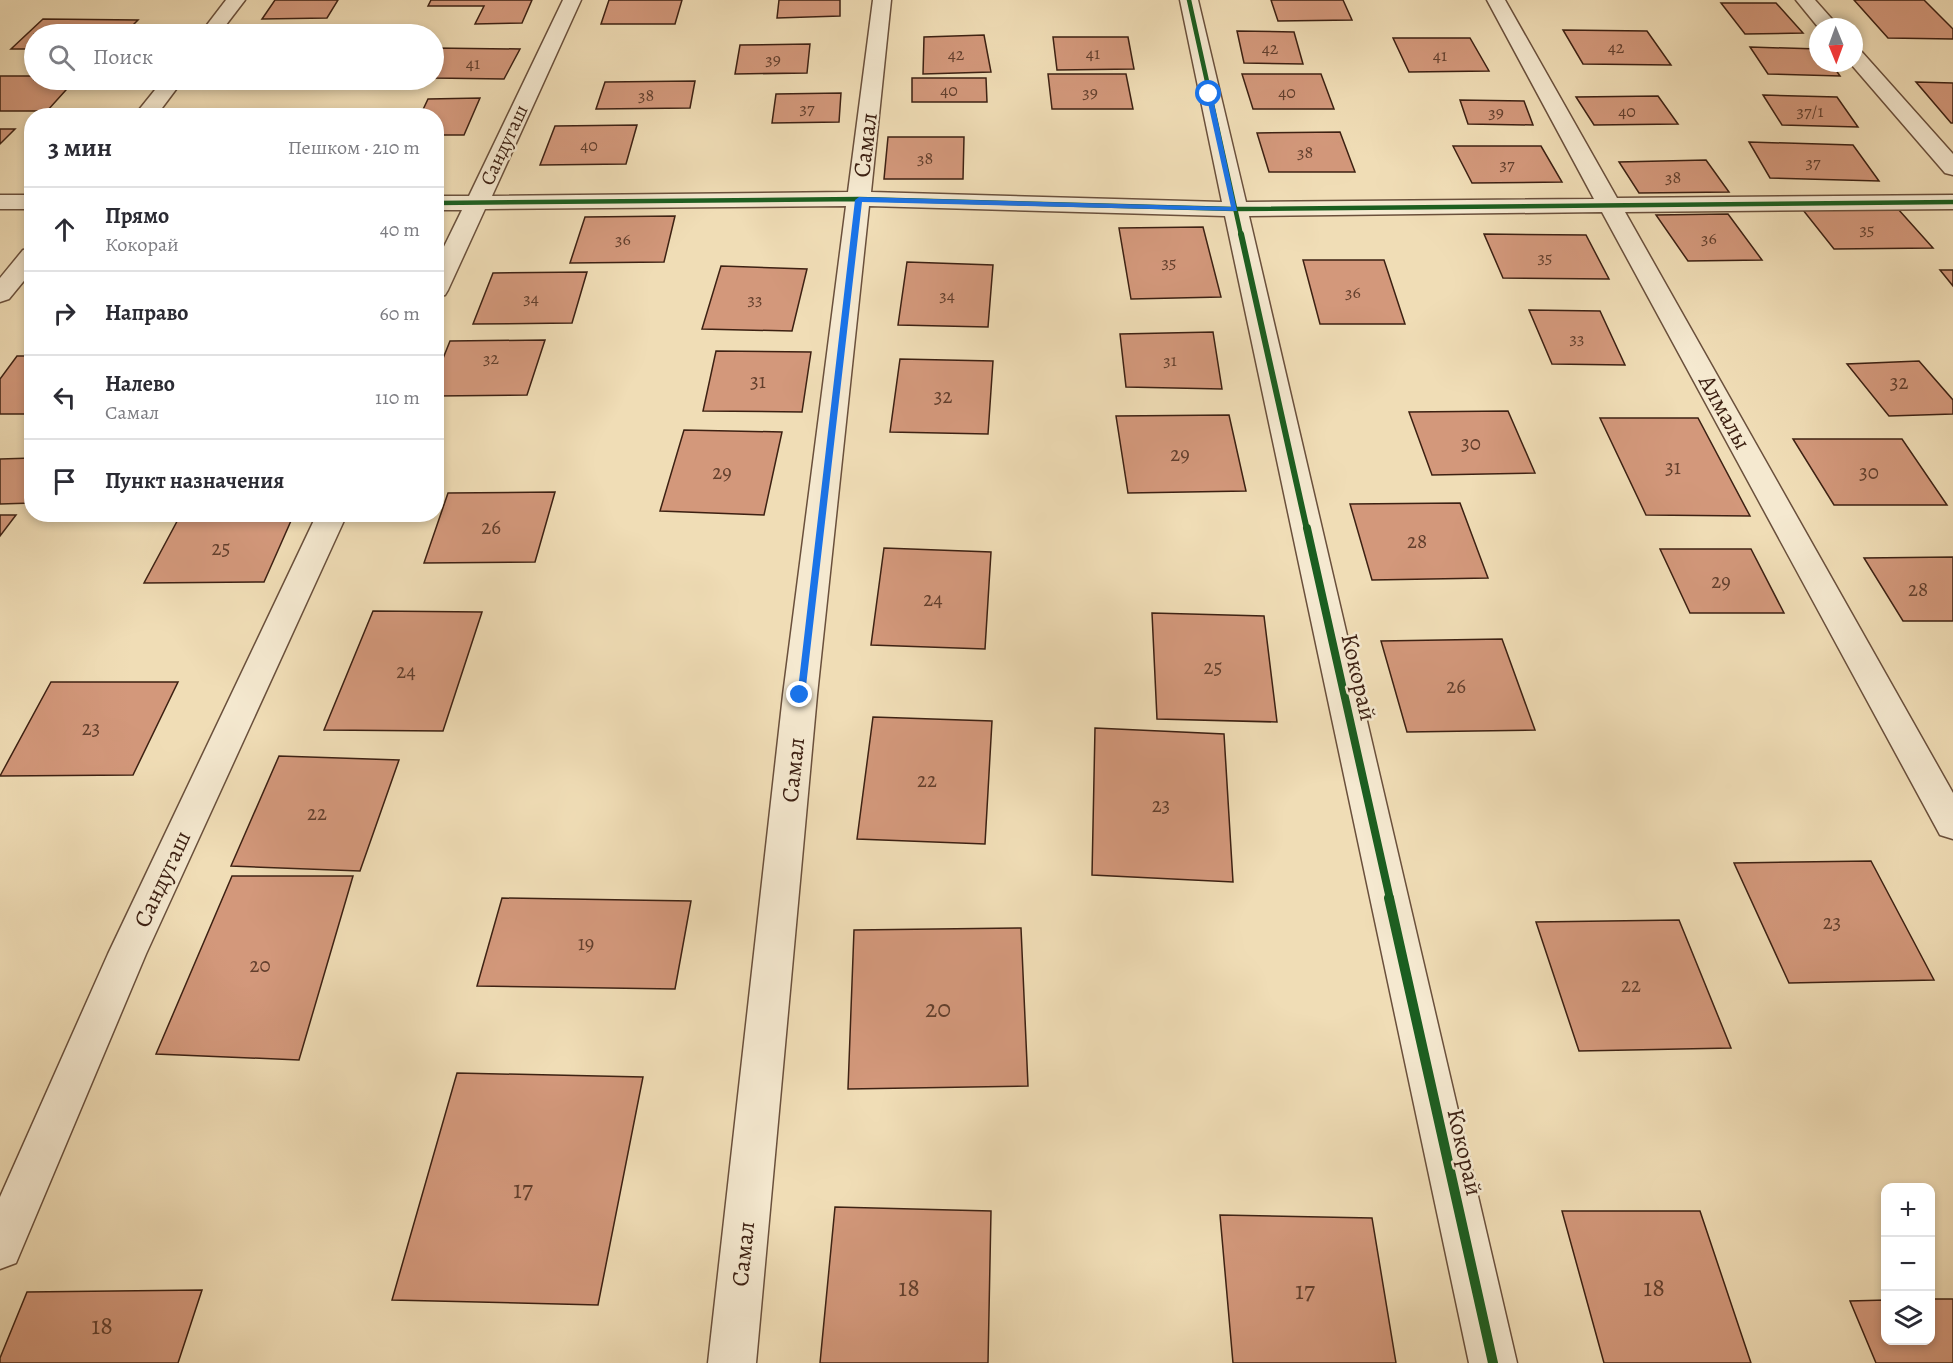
<!DOCTYPE html>
<html lang="ru">
<meta charset="utf-8">
<style>
:root{--surface:#fff;--page:#f2f2f3;--text:#2b2b33;--muted:#7c7c81;--line:#e1e1e2}
body{margin:0;font-family:Alegreya,serif;background:var(--page);color:var(--text)}
.controls{position:absolute;right:18px;bottom:18px;display:grid;overflow:hidden;border-radius:12px;box-shadow:0 3px 9px #0003}
.controls button{width:54px;height:54px;display:grid;place-items:center;padding:0;border:0;border-bottom:2px solid var(--line);background:var(--surface);color:var(--text);font:30px sans-serif}
.compass{position:absolute;left:1809px;top:18px;width:54px;height:54px;border-radius:50%;background:var(--surface);box-shadow:0 3px 9px #0003;rotate:179deg}
.stop{position:absolute;width:18px;height:18px;margin:-14px;border:4px solid #1a73e8;border-radius:50%;background:#fff}
.stop.end{background:#1a73e8;border-color:#fff;box-shadow:0 2px 6px #0008}
.list{margin:0;padding:0;list-style:none}
h2{display:flex;justify-content:space-between;align-items:center;height:78px;margin:0;padding:0 24px;font-size:26px}
h2 small{font-size:20px;font-weight:400;color:var(--muted)}
.list li{display:grid;grid-template-columns:39px 1fr auto;gap:18px;align-items:center;box-sizing:border-box;height:84px;padding:0 24px;border-top:2px solid var(--line)}
.list b{display:block;font-size:22px;white-space:nowrap}
.list p{margin:0;font-size:20px;white-space:nowrap;color:var(--muted)}
.list em{font-size:20px;font-style:normal;color:var(--muted)}
.icon{flex:none;width:33px;height:33px;fill:none;stroke:currentColor;stroke-width:2;stroke-linecap:round;stroke-linejoin:round}
.map{position:relative;flex:none;width:1953px;height:1363px;overflow:hidden}
.search{position:absolute;background:var(--surface);box-shadow:0 3px 9px #0003;left:24px;top:24px;width:420px;height:66px;display:flex;align-items:center;gap:15px;box-sizing:border-box;padding:0 21px;border-radius:33px;color:var(--muted);font-size:22px}
.panel{position:absolute;background:var(--surface);box-shadow:0 3px 9px #0003;left:24px;top:108px;width:420px;height:414px;border-radius:24px}
.map>svg:first-child{display:block}
.building{fill:#d3987b;stroke:#3d2113;stroke-width:1.5}
.lines{fill:none;stroke-linecap:round;stroke-linejoin:round}
.minor-casing{stroke:#6a503c;stroke-width:3}
.tertiary-casing{stroke:#6a503c;stroke-width:3}
.minor{fill:#f5e9d0;fill-rule:evenodd}
.tertiary{fill:#f5e9d0;fill-rule:evenodd}
.cycleway-far3-casing{stroke:#f5e9d0;stroke-width:7}
.cycleway-far2-casing{stroke:#f5e9d0;stroke-width:9}
.cycleway-far1-casing{stroke:#f5e9d0;stroke-width:11}
.cycleway-casing{stroke:#f5e9d0;stroke-width:14}
.cycleway-far3{stroke:#1b5e20;stroke-width:4.5}
.cycleway-far2{stroke:#1b5e20;stroke-width:6}
.cycleway-far1{stroke:#1b5e20;stroke-width:8}
.cycleway{stroke:#1b5e20;stroke-width:10}
.route{fill:#1a73e8}
.labels{text-anchor:middle;dominant-baseline:central;stroke-width:5;stroke-linejoin:round;paint-order:stroke}
.far-number-label{font-size:18px;fill:#623f2d}
.far-street-label{font-size:20px;fill:#3d2113;stroke:#f5e9d0}
.number-label{font-size:21px;fill:#623f2d}
.street-label{font-size:24px;fill:#3d2113;stroke:#f5e9d0}
.near-number-label{font-size:26px;fill:#623f2d}
</style>
<div class="map">
<svg width="1953" height="1363" viewBox="0 0 1953 1363">
<rect width="100%" height="100%" fill="#f0ddb6"/>
<filter id="stains"><feTurbulence type="fractalNoise" baseFrequency=".00333" numOctaves="4"/><feColorMatrix values="0 0 0 0 .2 0 0 0 0 .09 0 0 0 0 .02 0 0 0 .5 -.17"/></filter>
<radialGradient id="worn" r=".72"><stop offset=".6" stop-color="#630" stop-opacity="0"/><stop offset="1" stop-color="#630" stop-opacity=".3"/></radialGradient>
<g class="building">
<polygon points="275,0 338,0 327,18 262,19"/>
<polygon points="431,0 532,0 522,23 475,24 484,6 428,6"/>
<polygon points="609,0 682,0 675,24 601,24"/>
<polygon points="779,0 840,0 840,16 777,18"/>
<polygon points="1271,0 1343,0 1352,20 1278,21"/>
<polygon points="1854,0 1924,0 1953,29 1953,39 1888,38"/>
<polygon points="1721,3 1776,3 1803,33 1745,34"/>
<polygon points="43,19 138,20 124,34 34,34 34,49 11,49"/>
<polygon points="1563,30 1647,31 1671,65 1583,64"/>
<polygon points="1237,31 1294,32 1303,64 1244,63"/>
<polygon points="984,35 991,72 923,74 924,37"/>
<polygon points="1053,37 1128,37 1134,69 1057,70"/>
<polygon points="1393,38 1470,38 1489,71 1409,72"/>
<polygon points="810,44 807,73 735,74 740,45"/>
<polygon points="1750,47 1818,49 1818,63 1831,63 1840,76 1768,74"/>
<polygon points="434,48 520,49 504,79 434,78"/>
<polygon points="1048,74 1126,74 1133,109 1052,109"/>
<polygon points="1242,74 1321,74 1334,109 1253,109"/>
<polygon points="0,76 34,76 34,80 75,80 47,111 0,111"/>
<polygon points="912,78 986,78 987,102 912,102"/>
<polygon points="695,81 690,108 596,109 605,82"/>
<polygon points="1916,82 1953,83 1953,123 1951,123"/>
<polygon points="841,93 839,122 772,123 776,94"/>
<polygon points="1763,95 1837,97 1858,127 1782,125"/>
<polygon points="1658,96 1678,124 1594,125 1576,97"/>
<polygon points="480,98 464,135 436,135 436,116 420,116 428,99"/>
<polygon points="1460,100 1524,101 1533,125 1468,124"/>
<polygon points="637,125 626,164 540,165 555,126"/>
<polygon points="0,129 15,129 0,144"/>
<polygon points="1340,132 1355,172 1269,172 1257,133"/>
<polygon points="888,137 964,137 963,179 884,179"/>
<polygon points="1749,142 1853,145 1879,181 1770,178"/>
<polygon points="1453,146 1541,146 1562,182 1472,183"/>
<polygon points="1706,160 1729,192 1639,193 1619,162"/>
<polygon points="1898,209 1933,248 1834,249 1803,210"/>
<polygon points="1728,214 1762,260 1688,261 1656,215"/>
<polygon points="675,216 664,262 570,263 585,217"/>
<polygon points="1203,227 1221,297 1131,299 1119,228"/>
<polygon points="1484,234 1586,235 1609,279 1503,278"/>
<polygon points="1303,260 1384,260 1405,324 1320,324"/>
<polygon points="907,262 993,265 988,327 898,325"/>
<polygon points="721,266 807,269 792,331 702,329"/>
<polygon points="1940,270 1953,270 1953,286"/>
<polygon points="587,272 572,323 473,324 493,273"/>
<polygon points="1529,310 1600,311 1625,365 1552,364"/>
<polygon points="1213,332 1222,389 1126,387 1120,334"/>
<polygon points="545,340 527,395 436,396 436,376 450,341"/>
<polygon points="716,351 811,352 802,412 703,411"/>
<polygon points="17,356 32,356 32,414 0,414 0,379"/>
<polygon points="900,359 993,361 988,434 890,432"/>
<polygon points="1919,361 1953,400 1953,414 1889,416 1847,364"/>
<polygon points="1508,411 1535,473 1432,475 1409,412"/>
<polygon points="1229,415 1246,491 1128,493 1116,416"/>
<polygon points="1600,418 1698,418 1750,516 1646,515"/>
<polygon points="684,430 782,432 764,515 660,511"/>
<polygon points="1793,439 1902,439 1947,505 1834,505"/>
<polygon points="32,458 32,503 0,504 0,459"/>
<polygon points="555,492 535,562 424,563 448,493"/>
<polygon points="1460,503 1488,578 1372,580 1350,504"/>
<polygon points="181,514 294,514 264,582 144,583"/>
<polygon points="0,515 16,515 0,536"/>
<polygon points="884,548 991,552 985,649 871,645"/>
<polygon points="1660,549 1751,549 1784,613 1690,613"/>
<polygon points="1953,557 1953,621 1903,621 1864,558"/>
<polygon points="373,611 482,612 443,731 324,730"/>
<polygon points="1152,613 1264,616 1277,722 1157,719"/>
<polygon points="1502,639 1535,730 1407,732 1381,641"/>
<polygon points="51,682 178,682 133,775 0,776"/>
<polygon points="873,717 992,721 985,844 857,839"/>
<polygon points="1095,728 1224,734 1233,882 1092,875"/>
<polygon points="279,756 399,760 360,871 231,866"/>
<polygon points="1871,861 1934,980 1789,983 1734,863"/>
<polygon points="232,876 353,876 299,1060 156,1054"/>
<polygon points="502,898 691,901 675,989 477,986"/>
<polygon points="1679,920 1731,1048 1579,1051 1536,922"/>
<polygon points="1021,928 1028,1086 848,1089 854,930"/>
<polygon points="457,1073 643,1077 598,1305 392,1300"/>
<polygon points="835,1207 991,1211 988,1363 820,1363"/>
<polygon points="1562,1211 1700,1211 1751,1363 1604,1363"/>
<polygon points="1220,1215 1372,1218 1396,1363 1233,1363"/>
<polygon points="202,1290 178,1363 0,1363 0,1358 27,1292"/>
<polygon points="1930,1299 1953,1299 1953,1363 1876,1363 1850,1301 1886,1300 1886,1340 1930,1340"/>
</g>
<g class="lines">
<defs>
<g id="minor">
<polygon points="563,0 581,0 492,196 848,192 873,0 891,0 871,192 1222,202 1180,0 1198,0 1246,202 1594,199 1487,0 1505,0 1617,198 1953,195 1953,209 1625,212 1953,793 1953,839 1940,835 1602,212 1249,216 1517,1363 1469,1363 1225,216 869,206 817,695 756,1363 708,1363 783,695 846,206 485,209 448,290 445,295 436,297 436,263 462,210 436,210 436,196 469,196"/>
<polygon points="1796,0 1815,0 1839,27 1818,27"/>
<polygon points="1854,49 1861,51 1953,154 1953,175 1945,173 1850,63 1854,63"/>
<rect x="0" y="195" width="32" height="14"/>
<polygon points="317,514 347,514 146,954 16,1263 0,1269 0,1197 108,954"/>
</g>
<g id="tertiary">
<polygon points="226,0 245,0 219,34 200,34"/>
<polygon points="163,80 183,80 156,116 134,116"/>
<polygon points="32,248 32,271 9,299 0,302 0,278 23,250"/>
</g>
</defs>
<use href="#minor" class="minor-casing"/>
<use href="#tertiary" class="tertiary-casing"/>
<use href="#minor" class="minor"/>
<use href="#tertiary" class="tertiary"/>
<defs>
<g id="cycleway-far3">
<polyline points="1189,0 1241,235"/>
<polyline points="436,203 859,199 1235,209 1953,202"/>
</g>
<polyline id="cycleway-far2" points="1241,234 1307,530"/>
<polyline id="cycleway-far1" points="1307,528 1390,899"/>
<polyline id="cycleway" points="1389,898 1493,1363"/>
</defs>
<use href="#cycleway-far3" class="cycleway-far3-casing"/>
<use href="#cycleway-far2" class="cycleway-far2-casing"/>
<use href="#cycleway-far1" class="cycleway-far1-casing"/>
<use href="#cycleway" class="cycleway-casing"/>
<use href="#cycleway-far3" class="cycleway-far3"/>
<use href="#cycleway-far2" class="cycleway-far2"/>
<use href="#cycleway-far1" class="cycleway-far1"/>
<use href="#cycleway" class="cycleway"/>
</g>
<polygon class="route" points="1209,92 1212,94 1237,211 862,202 805,695 800,699 797,698 855,200 859,197 1231,207 1206,94"/>
<g class="labels">
<g class="far-number-label">
<text x="1616" y="47">42</text>
<text x="1270" y="48">42</text>
<text x="1093" y="53">41</text>
<text x="956" y="54">42</text>
<text x="1440" y="55">41</text>
<text x="773" y="59">39</text>
<text x="473" y="63">41</text>
<text x="949" y="90">40</text>
<text x="1090" y="92">39</text>
<text x="1287" y="92">40</text>
<text x="646" y="95">38</text>
<text x="807" y="108">37</text>
<text x="1627" y="111">40</text>
<text x="1810" y="111">37/1</text>
<text x="1496" y="112">39</text>
<text x="589" y="145">40</text>
<text x="1305" y="152">38</text>
<text x="925" y="158">38</text>
<text x="1813" y="162">37</text>
<text x="1507" y="164">37</text>
<text x="1673" y="177">38</text>
<text x="1867" y="229">35</text>
<text x="1709" y="238">36</text>
<text x="623" y="239">36</text>
<text x="1545" y="257">35</text>
<text x="1169" y="262">35</text>
<text x="1353" y="292">36</text>
<text x="947" y="295">34</text>
<text x="531" y="298">34</text>
<text x="755" y="299">33</text>
<text x="1577" y="338">33</text>
<text x="491" y="358">32</text>
<text x="1170" y="360">31</text>
</g>
<g class="far-street-label">
<text transform="translate(504 145) rotate(-65)">Сандугаш</text>
</g>
<g class="number-label">
<text x="758" y="381">31</text>
<text x="1899" y="382">32</text>
<text x="943" y="396">32</text>
<text x="1471" y="443">30</text>
<text x="1180" y="454">29</text>
<text x="1673" y="467">31</text>
<text x="722" y="472">29</text>
<text x="1869" y="472">30</text>
<text x="491" y="527">26</text>
<text x="1417" y="541">28</text>
<text x="221" y="548">25</text>
<text x="1721" y="581">29</text>
<text x="1918" y="589">28</text>
<text x="933" y="599">24</text>
<text x="1213" y="667">25</text>
<text x="406" y="671">24</text>
<text x="1456" y="686">26</text>
<text x="91" y="728">23</text>
<text x="927" y="780">22</text>
<text x="1161" y="805">23</text>
<text x="317" y="813">22</text>
<text x="1832" y="922">23</text>
<text x="586" y="943">19</text>
<text x="260" y="965">20</text>
<text x="1631" y="985">22</text>
</g>
<g class="street-label">
<text transform="translate(865 145) rotate(-83)">Самал</text>
<text transform="translate(1725 412) rotate(61)">Алмалы</text>
<text transform="translate(1359 677) rotate(77)">Кокорай</text>
<text transform="translate(793 770) rotate(-84)">Самал</text>
<text transform="translate(162 879) rotate(-65)">Сандугаш</text>
<text transform="translate(1465 1152) rotate(77)">Кокорай</text>
<text transform="translate(743 1254) rotate(-84)">Самал</text>
</g>
<g class="near-number-label">
<text x="938" y="1008">20</text>
<text x="523" y="1189">17</text>
<text x="909" y="1287">18</text>
<text x="1654" y="1287">18</text>
<text x="1305" y="1290">17</text>
<text x="102" y="1325">18</text>
</g>
</g>
<rect width="100%" height="100%" filter="url(#stains)"/>
<rect width="100%" height="100%" fill="url(#worn)"/>
</svg>
<div class="controls">
<button>+</button>
<button>−</button>
<button><svg class="icon" aria-label="layers" viewBox="0 0 24 24"><path d="M12 4l9 5-9 5-9-5zM3 14l9 5 9-5"/></svg></button>
</div>
<svg class="compass" viewBox="-18 -18 36 36"><path d="M0-13l5 13h-10z" fill="#e53935"/><path d="M0 13l5-13h-10z" fill="#7c7c81"/></svg>
<div class="stop" style="left:1209px;top:94px"></div>
<div class="stop end" style="left:800px;top:695px"></div>
<div class="search"><svg class="icon" aria-label="search" viewBox="0 0 24 24"><circle cx="10" cy="10" r="6"/><path d="M15 15l6 6"/></svg>Поиск</div>
<section class="panel">
<h2>3 мин<small>Пешком · 210 m</small></h2>
<ul class="list">
<li><svg class="icon" aria-label="ahead" viewBox="0 0 24 24"><path d="M12 20V5M6 11l6-6 6 6"/></svg><div><b>Прямо</b><p>Кокорай</p></div><em>40 m</em></li>
<li><svg class="icon" aria-label="right" viewBox="0 0 24 24"><path d="M7 20v-9h11M14 6l5 5-5 5"/></svg><div><b>Направо</b></div><em>60 m</em></li>
<li><svg class="icon" aria-label="left" viewBox="0 0 24 24"><path d="M17 20v-9H6M10 6l-5 5 5 5"/></svg><div><b>Налево</b><p>Самал</p></div><em>110 m</em></li>
<li><svg class="icon" aria-label="arrive" viewBox="0 0 24 24"><path d="M6 21V4h12l-3 4 3 4H6"/></svg><div><b>Пункт назначения</b></div></li>
</ul>
</section>
</div>
